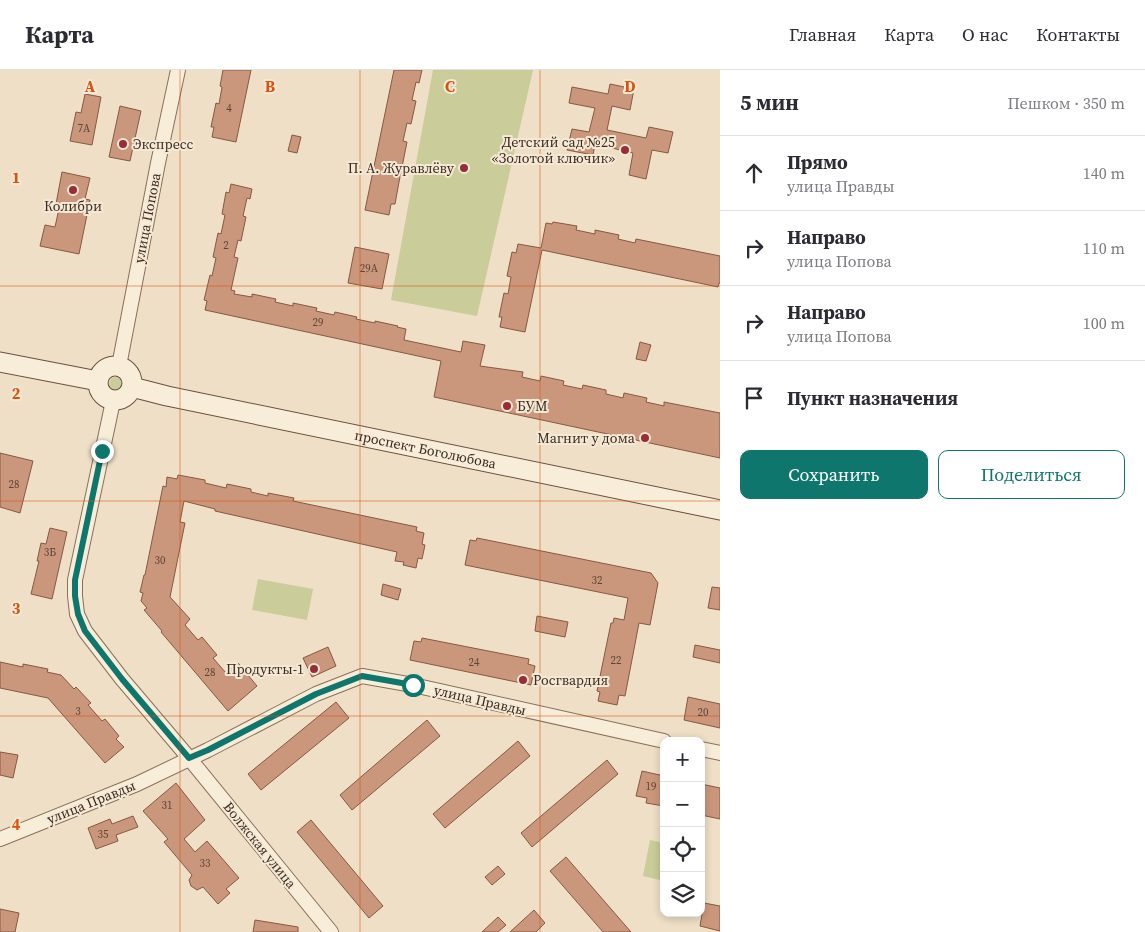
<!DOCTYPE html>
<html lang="ru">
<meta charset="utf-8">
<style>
:root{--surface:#fff;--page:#f7f7f7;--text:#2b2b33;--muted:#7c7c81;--line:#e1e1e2;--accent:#0f766e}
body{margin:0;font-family:"Source Serif 4",serif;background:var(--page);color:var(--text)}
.controls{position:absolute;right:15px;bottom:15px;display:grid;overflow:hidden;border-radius:10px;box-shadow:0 2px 8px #0003}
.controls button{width:45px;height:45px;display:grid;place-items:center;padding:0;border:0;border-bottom:1px solid var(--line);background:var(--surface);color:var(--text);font:25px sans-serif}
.stop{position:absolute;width:15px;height:15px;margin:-11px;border:4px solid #0f766e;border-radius:50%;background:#fff}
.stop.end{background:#0f766e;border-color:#fff;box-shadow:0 1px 5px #0008}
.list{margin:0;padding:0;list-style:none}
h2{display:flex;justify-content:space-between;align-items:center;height:65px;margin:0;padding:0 20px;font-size:21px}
h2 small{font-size:16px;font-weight:400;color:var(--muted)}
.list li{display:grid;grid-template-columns:32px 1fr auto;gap:15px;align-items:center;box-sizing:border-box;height:75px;padding:0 20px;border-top:1px solid var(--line)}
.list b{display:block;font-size:19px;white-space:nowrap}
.list p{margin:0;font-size:16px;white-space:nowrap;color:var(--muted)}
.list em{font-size:16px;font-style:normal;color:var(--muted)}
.actions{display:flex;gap:10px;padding:15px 20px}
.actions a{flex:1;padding:11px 0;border:1px solid var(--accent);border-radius:10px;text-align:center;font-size:18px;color:var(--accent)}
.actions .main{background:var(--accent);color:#fff}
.icon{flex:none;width:28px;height:28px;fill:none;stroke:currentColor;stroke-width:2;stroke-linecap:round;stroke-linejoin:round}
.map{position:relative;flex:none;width:720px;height:862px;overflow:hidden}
header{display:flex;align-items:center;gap:30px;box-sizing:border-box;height:70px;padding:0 25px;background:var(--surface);border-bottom:1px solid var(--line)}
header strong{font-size:24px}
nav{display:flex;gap:28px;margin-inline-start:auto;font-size:18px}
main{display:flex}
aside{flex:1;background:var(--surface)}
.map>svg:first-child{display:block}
.green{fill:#cacc9a}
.building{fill:#cb977c;stroke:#875842}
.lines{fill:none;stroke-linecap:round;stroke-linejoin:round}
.street-casing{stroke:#89705c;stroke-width:16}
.secondary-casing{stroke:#6a513f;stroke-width:21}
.street{stroke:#f8edd9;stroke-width:14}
.secondary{stroke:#f8edd9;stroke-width:19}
.route{stroke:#0f766e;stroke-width:6}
.grid{fill:none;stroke:#d6540e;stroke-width:1;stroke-opacity:0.55}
.poi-dot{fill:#972d36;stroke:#f5e9d5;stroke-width:2}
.labels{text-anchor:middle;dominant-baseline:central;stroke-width:4;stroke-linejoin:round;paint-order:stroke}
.number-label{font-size:11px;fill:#5e4536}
.poi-label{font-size:14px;fill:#392a1f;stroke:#f5e9d5;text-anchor:end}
.street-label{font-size:14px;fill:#392a1f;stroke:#f5e9d5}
.grid-label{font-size:16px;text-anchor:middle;font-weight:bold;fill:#d6540e;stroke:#f5e9d5;stroke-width:4;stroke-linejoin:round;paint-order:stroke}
</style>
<header>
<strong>Карта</strong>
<nav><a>Главная</a><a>Карта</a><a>О нас</a><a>Контакты</a></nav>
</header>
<main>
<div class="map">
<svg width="720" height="862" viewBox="0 0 720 862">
<rect width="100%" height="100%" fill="#eedfc6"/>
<g class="green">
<polygon points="433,0 533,0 477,246 391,230"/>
<circle cx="116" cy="314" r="7"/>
<polygon points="258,509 313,519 307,550 252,540"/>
<polygon points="650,770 664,773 664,811 643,806"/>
</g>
<g class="building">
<polygon points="223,0 251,0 236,72 212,67 214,57 211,57 216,33 219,34 222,17 220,16"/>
<polygon points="394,0 422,0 419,13 416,12 412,30 416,31 411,54 407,53 403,71 407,72 399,112 395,134 391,134 389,145 365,140"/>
<polygon points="610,14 634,19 630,40 612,36 607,60 646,68 649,57 673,62 668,83 652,80 646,109 629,105 633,83 595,74 593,85 567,80 572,59 589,62 595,38 569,33 572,17 608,24"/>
<polygon points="85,24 101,27 92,75 70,71 76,42 81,43"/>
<polygon points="120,36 141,41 130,91 109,87"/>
<polygon points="292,65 301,67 297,83 288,81"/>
<polygon points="62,102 90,108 85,129 90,130 79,184 40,176 45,155 55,157 60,134 56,134"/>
<polygon points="231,114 252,119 250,129 247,128 243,146 246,147 241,171 238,170 234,187 238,188 231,220 235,221 234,224 252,227 252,224 276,229 275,232 293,236 293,233 317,238 316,241 334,245 335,242 357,247 356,249 375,253 375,251 398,256 397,257 406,259 404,270 461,282 463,271 485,275 480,296 523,302 522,307 540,311 541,306 564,311 563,315 582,319 583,315 606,320 606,324 623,328 624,323 647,328 646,332 664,336 664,332 720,343 720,388 434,327 441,291 205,240 207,231 204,230 210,205 212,206 216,188 213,187 218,163 221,164 225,145 222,144 226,122 229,123"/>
<polygon points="553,152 577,156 576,160 595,164 595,160 619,165 618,169 635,173 636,169 720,186 720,213 719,213 718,217 542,180 525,262 500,257 502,247 499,247 504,223 508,224 511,207 507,206 512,182 516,183 518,174 541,178 546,153 552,154"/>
<polygon points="355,177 389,184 382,219 348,213"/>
<polygon points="640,272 651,275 646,291 636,289"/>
<polygon points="0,383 33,391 20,443 0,437"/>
<polygon points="178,405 205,410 205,413 226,418 227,414 251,419 251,422 268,426 268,423 294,428 293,431 417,457 416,461 424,463 422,474 425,475 422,489 418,488 416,498 403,495 404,492 395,491 397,482 215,441 215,439 184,431 180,452 185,453 170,527 190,549 185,555 198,570 202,567 217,585 213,588 226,603 238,593 257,616 228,641 161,562 162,561 144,540 147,538 141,531 143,523 140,522 144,505 145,505 163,416 166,417 167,407 177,409"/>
<polygon points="50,458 67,462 52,529 31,524 39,491 37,491 41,473 46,474"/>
<polygon points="477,468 651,503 658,513 650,555 639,553 625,626 619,625 617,635 598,631 600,622 597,621 611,553 613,553 614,548 624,550 628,528 465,495 470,470 476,471"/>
<polygon points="383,514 401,519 398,530 381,525"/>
<polygon points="712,517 720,518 720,540 708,538"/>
<polygon points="537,546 568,552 565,567 535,561"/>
<polygon points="422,568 529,589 528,594 535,596 531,615 410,590 414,571 421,572"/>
<polygon points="695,575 720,580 720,593 693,587"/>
<polygon points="328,577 336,596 312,607 303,588"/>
<polygon points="0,592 23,597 23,594 48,599 47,602 61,605 74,619 76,617 91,633 88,635 102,651 105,649 119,666 116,669 124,677 105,693 48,628 0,618"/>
<polygon points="688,627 720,634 720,658 684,650"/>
<polygon points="336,632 349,648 261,720 248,704"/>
<polygon points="427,650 440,666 352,740 340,725"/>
<polygon points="518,671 530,686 445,758 433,744"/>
<polygon points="0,682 18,685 13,708 0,705"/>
<polygon points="607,690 618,704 532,777 521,763"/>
<polygon points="642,701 664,706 664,736 646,733 647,728 636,726"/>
<polygon points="176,713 205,750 184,769 195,782 207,771 239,808 226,819 230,823 218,834 203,817 197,820 191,816 189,810 192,805 164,772 168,769 143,741"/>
<polygon points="701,714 720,718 720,749 701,745"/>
<polygon points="133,746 138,757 116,765 118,771 96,779 88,758 110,749 112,754"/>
<polygon points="311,750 383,836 369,848 297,762"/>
<polygon points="566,787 631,862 603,862 550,801"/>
<polygon points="498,796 505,804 492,815 485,807"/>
<polygon points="704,833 720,836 720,861 700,856"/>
<polygon points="0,839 19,843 15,862 0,862"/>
<polygon points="534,840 545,853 536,862 510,862"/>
<polygon points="498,847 506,855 498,862 482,862"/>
<polygon points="255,850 298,857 298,862 253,862"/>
</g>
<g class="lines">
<defs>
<g id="street">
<polyline points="119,296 158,93 178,0"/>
<polyline points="113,331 75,510 75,526 77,544 85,561 122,609 189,688 331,862"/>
<polyline points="701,679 720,683"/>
<polyline points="0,769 137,714 208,680 316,624 362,606 413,615 664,671"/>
</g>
<g id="secondary">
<polyline points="0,292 98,311"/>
<circle cx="115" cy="313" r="17"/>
<path id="s1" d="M132,317l35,9 553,114"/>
</g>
</defs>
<use href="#street" class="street-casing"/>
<use href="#secondary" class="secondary-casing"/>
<use href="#street" class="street"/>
<use href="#secondary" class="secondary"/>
</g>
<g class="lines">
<polyline class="route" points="102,381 75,510 75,526 78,544 85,561 122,609 189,688 208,680 316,624 362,606 413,615"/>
</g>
<path class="grid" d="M180,0v862M360,0v862M540,0v862M0,216h720M0,431h720M0,646h720"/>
<g class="poi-dot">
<circle cx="123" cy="74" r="5"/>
<circle cx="625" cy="80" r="5"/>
<circle cx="464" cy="98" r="5"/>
<circle cx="73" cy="120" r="5"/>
<circle cx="507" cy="336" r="5"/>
<circle cx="645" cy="368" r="5"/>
<circle cx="314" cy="599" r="5"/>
<circle cx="523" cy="610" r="5"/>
</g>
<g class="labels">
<g class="number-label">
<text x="229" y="38">4</text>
<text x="84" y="58">7А</text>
<text x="226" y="175">2</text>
<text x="369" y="198">29А</text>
<text x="318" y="252">29</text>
<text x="14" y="414">28</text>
<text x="50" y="482">3Б</text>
<text x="160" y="490">30</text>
<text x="597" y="510">32</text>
<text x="616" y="590">22</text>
<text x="474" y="592">24</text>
<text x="210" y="602">28</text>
<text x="78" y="641">3</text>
<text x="703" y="642">20</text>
<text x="651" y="716">19</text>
<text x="167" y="735">31</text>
<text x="103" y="764">35</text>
<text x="205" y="793">33</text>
</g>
<g class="poi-label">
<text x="615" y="72">Детский сад №25<tspan x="615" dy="16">«Золотой ключик»</tspan></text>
<text x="133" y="74" text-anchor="start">Экспресс</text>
<text x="454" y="98">П. А. Журавлёву</text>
<text x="73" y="136" text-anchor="middle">Колибри</text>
<text x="517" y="336" text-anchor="start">БУМ</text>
<text x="635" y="368">Магнит у дома</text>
<text x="304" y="599">Продукты-1</text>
<text x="533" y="610" text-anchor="start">Росгвардия</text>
</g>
<g class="street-label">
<text transform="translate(147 148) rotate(-79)">улица Попова</text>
<text stroke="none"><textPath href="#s1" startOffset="300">проспект Боголюбова</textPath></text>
<text transform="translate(480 630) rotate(13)">улица Правды</text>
<text transform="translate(91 732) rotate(-22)">улица Правды</text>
<text transform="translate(260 775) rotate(51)">Волжская улица</text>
</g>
</g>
<g class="grid-label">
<text x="90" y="22">A</text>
<text x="270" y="22">B</text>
<text x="450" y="22">C</text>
<text x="630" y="22">D</text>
<text x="16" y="113">1</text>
<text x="16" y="329">2</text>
<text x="16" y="544">3</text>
<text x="16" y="760">4</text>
</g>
</svg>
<div class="controls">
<button>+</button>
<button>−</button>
<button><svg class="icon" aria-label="locate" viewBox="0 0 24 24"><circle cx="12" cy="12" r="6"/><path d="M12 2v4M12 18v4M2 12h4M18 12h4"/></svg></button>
<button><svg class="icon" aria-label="layers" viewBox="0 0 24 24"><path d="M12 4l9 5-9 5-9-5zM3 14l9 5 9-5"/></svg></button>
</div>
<div class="stop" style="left:413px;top:615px"></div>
<div class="stop end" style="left:102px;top:381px"></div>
</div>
<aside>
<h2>5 мин<small>Пешком · 350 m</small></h2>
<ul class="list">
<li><svg class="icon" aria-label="ahead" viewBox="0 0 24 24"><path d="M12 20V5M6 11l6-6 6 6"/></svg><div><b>Прямо</b><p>улица Правды</p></div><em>140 m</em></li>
<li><svg class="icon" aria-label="right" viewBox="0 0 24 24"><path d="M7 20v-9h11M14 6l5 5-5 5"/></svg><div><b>Направо</b><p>улица Попова</p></div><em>110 m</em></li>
<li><svg class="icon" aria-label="right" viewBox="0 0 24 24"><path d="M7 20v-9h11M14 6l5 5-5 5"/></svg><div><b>Направо</b><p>улица Попова</p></div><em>100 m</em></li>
<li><svg class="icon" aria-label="arrive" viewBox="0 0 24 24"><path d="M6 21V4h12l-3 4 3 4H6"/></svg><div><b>Пункт назначения</b></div></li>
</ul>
<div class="actions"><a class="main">Сохранить</a><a>Поделиться</a></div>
</aside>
</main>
